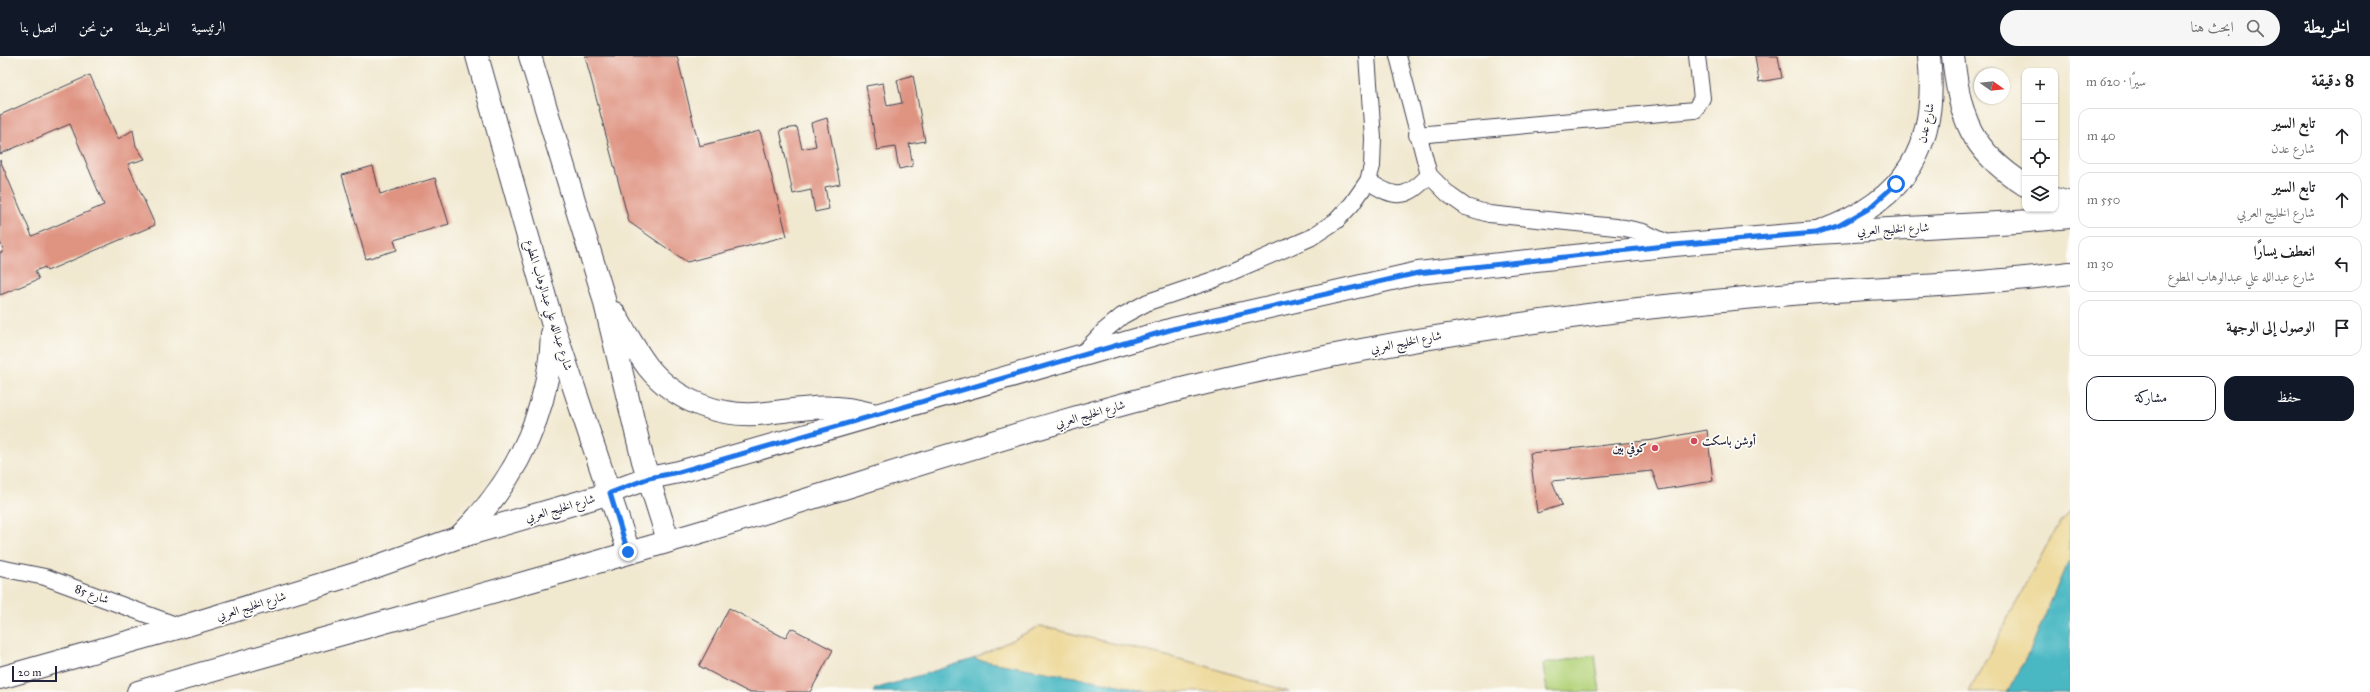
<!DOCTYPE html>
<html lang="ar">
<meta charset="utf-8">
<style>
:root{--surface:#fff;--page:#f6f6f6;--text:#202124;--muted:#757577;--line:#e0e0e0;--accent:#111827}
body{margin:0;font-family:"IM FELL Great Primer",Amiri,serif;background:var(--page);color:var(--text);direction:rtl}
.controls{position:absolute;right:12px;top:12px;display:grid;overflow:hidden;border-radius:8px;box-shadow:0 1px 3px #0004}
.controls button{width:36px;height:36px;display:grid;place-items:center;padding:0;border:0;border-bottom:1px solid var(--line);background:var(--surface);color:var(--text);font:20px sans-serif}
.compass{position:absolute;left:1974px;top:12px;width:36px;height:36px;border-radius:50%;background:var(--surface);box-shadow:0 1px 3px #0004;rotate:104deg}
.scale{position:absolute;left:12px;bottom:10px;width:45px;box-sizing:border-box;padding-left:4px;border:2px solid #22223b;border-top:0;font-size:11px;line-height:14px;white-space:nowrap;color:#22223b;-webkit-text-stroke:3px #fdfcf7;paint-order:stroke}
.stop{position:absolute;width:12px;height:12px;margin:-9px;border:3px solid #1a73e8;border-radius:50%;background:#fff}
.stop.end{background:#1a73e8;border-color:#fff;box-shadow:0 1px 4px #0008}
.list{margin:0;padding:0;list-style:none}
h2{display:flex;justify-content:space-between;align-items:center;height:52px;margin:0;padding:0 16px;font-size:17px}
h2 small{font-size:13px;font-weight:400;color:var(--muted)}
.list li{display:grid;grid-template-columns:26px 1fr auto;gap:12px;align-items:center;box-sizing:border-box;height:56px;margin:0 8px 8px;padding:0 8px;border:1px solid var(--line);border-radius:12px}
.list b{display:block;font-size:15px;white-space:nowrap}
.list p{margin:0;font-size:13px;white-space:nowrap;color:var(--muted)}
.list em{font-size:13px;font-style:normal;color:var(--muted)}
.actions{display:flex;gap:8px;padding:12px 16px}
.actions a{flex:1;padding:9px 0;border:1px solid var(--accent);border-radius:12px;text-align:center;font-size:14px;color:var(--accent)}
.actions .main{background:var(--accent);color:#fff}
.icon{flex:none;width:22px;height:22px;fill:none;stroke:currentColor;stroke-width:2;stroke-linecap:round;stroke-linejoin:round}
.map{position:relative;flex:none;width:2070px;height:636px;overflow:hidden;direction:ltr}
header{display:flex;align-items:center;gap:24px;box-sizing:border-box;height:56px;padding:0 20px;background:var(--accent);color:#fff}
header strong{font-size:19px}
nav{display:flex;gap:22px;margin-inline-start:auto;font-size:14px}
.search{width:280px;height:36px;background:var(--page);display:flex;align-items:center;gap:10px;box-sizing:border-box;padding:0 14px;border-radius:22px;color:var(--muted);font-size:15px}
main{display:flex}
aside{flex:1;background:var(--surface)}
.map>svg:first-child{display:block}
.green{fill:#b4d37a;stroke:#6b7a5a}
.sand{fill:#eeda9e;stroke:#887e6c}
.water{fill:#4ab8c3;stroke:#366d7f}
.building{fill:#df9381}
.lines{fill:none;stroke-linecap:round;stroke-linejoin:round}
.street-casing{stroke:#414051;stroke-width:18}
.secondary-casing{stroke:#414051;stroke-width:24}
.primary-casing{stroke:#414051;stroke-width:24}
.street{stroke:#fff;stroke-width:16}
.secondary{stroke:#fff;stroke-width:22}
.primary{stroke:#fff;stroke-width:22}
.route{stroke:#1a73e8;stroke-width:5}
.poi-dot{fill:#d1495b;stroke:#fdfcf7;stroke-width:1.5}
.labels{text-anchor:middle;dominant-baseline:central;stroke-width:3.5;stroke-linejoin:round;paint-order:stroke}
.street-label{font-size:12px;fill:#22223b;stroke:#fdfcf7}
.poi-label{font-size:12px;font-weight:bold;fill:#22223b;stroke:#fdfcf7;text-anchor:start}
</style>
<header>
<strong>الخريطة</strong>
<div class="search"><svg class="icon" aria-label="search" viewBox="0 0 24 24"><circle cx="10" cy="10" r="6"/><path d="M15 15l6 6"/></svg>ابحث هنا</div>
<nav><a>الرئيسية</a><a>الخريطة</a><a>من نحن</a><a>اتصل بنا</a></nav>
</header>
<main>
<aside>
<h2>8 دقيقة<small>سيرًا · 620 m</small></h2>
<ul class="list">
<li><svg class="icon" aria-label="ahead" viewBox="0 0 24 24"><path d="M12 20V5M6 11l6-6 6 6"/></svg><div><b>تابع السير</b><p>شارع عدن</p></div><em>40 m</em></li>
<li><svg class="icon" aria-label="ahead" viewBox="0 0 24 24"><path d="M12 20V5M6 11l6-6 6 6"/></svg><div><b>تابع السير</b><p>شارع الخليج العربي</p></div><em>550 m</em></li>
<li><svg class="icon" aria-label="left" viewBox="0 0 24 24"><path d="M17 20v-9H6M10 6l-5 5 5 5"/></svg><div><b>انعطف يسارًا</b><p>شارع عبدالله علي عبدالوهاب المطوع</p></div><em>30 m</em></li>
<li><svg class="icon" aria-label="arrive" viewBox="0 0 24 24"><path d="M6 21V4h12l-3 4 3 4H6"/></svg><div><b>الوصول إلى الوجهة</b></div></li>
</ul>
<div class="actions"><a class="main">حفظ</a><a>مشاركة</a></div>
</aside>
<div class="map">
<svg width="2070" height="636" viewBox="0 0 2070 636">
<rect width="100%" height="100%" fill="#fdfcf7"/>
<filter id="ink" filterUnits="userSpaceOnUse"><feTurbulence type="fractalNoise" baseFrequency=".025" numOctaves="2"/><feDisplacementMap in="SourceGraphic" scale="8" xChannelSelector="R" yChannelSelector="G"/><feConvolveMatrix kernelMatrix="1 2 1 2 8 2 1 2 1" color-interpolation-filters="sRGB"/></filter>
<filter id="wash" filterUnits="userSpaceOnUse"><feTurbulence type="fractalNoise" baseFrequency=".012" numOctaves="4" result="noise"/><feDisplacementMap in="SourceGraphic" scale="16" xChannelSelector="R" yChannelSelector="G"/><feGaussianBlur stdDeviation="0.9" result="paint"/><feColorMatrix in="noise" values="0 0 0 0 0 0 0 0 0 0 0 0 0 0 0 0 0 1.4 0 .05"/><feComposite in="paint" operator="in"/></filter>
<g filter="url(#wash)">
<rect width="100%" height="100%" fill="#f1e8d0"/>
<polygon class="green" points="1595,599 1600,636 1547,636 1543,608"/>
<g class="sand">
<polygon points="2070,454 2070,506 2065,512 2031,593 2007,636 1969,636 2057,470"/>
<polygon points="1040,570 1196,607 1289,636 1147,636 1119,629 973,603"/>
</g>
<g class="water">
<polygon points="2070,506 2070,636 2007,636 2031,593 2065,512"/>
<polygon points="973,603 1119,629 1147,636 873,636 875,633"/>
</g>
<g id="blocks">
<g class="building">
<polygon points="585,0 677,0 699,90 760,75 787,180 687,206 629,166"/>
<polygon points="1755,0 1778,0 1782,22 1759,26"/>
<polygon points="90,19 118,83 133,74 136,90 145,103 128,108 155,169 47,215 45,211 35,215 39,223 0,239 0,197 4,195 0,186 0,104 32,180 104,149 70,68 0,98 0,59"/>
<polygon points="913,19 925,85 909,88 913,110 899,113 895,91 877,94 866,30 883,27 887,50 902,47 897,24"/>
<polygon points="827,62 840,128 825,131 829,153 815,156 811,134 793,138 780,74 797,71 802,93 816,90 811,67"/>
<polygon points="373,110 380,138 435,122 449,168 394,184 397,194 366,203 342,119"/>
<polygon points="1707,374 1713,425 1659,434 1652,415 1552,425 1562,449 1537,457 1530,397 1654,384"/>
<polygon points="729,552 785,582 791,572 833,594 810,636 748,636 699,610"/>
</g>
</g>
</g>
<g filter="url(#ink)">
<use href="#blocks" fill-opacity="0" stroke="#414051" stroke-width="1"/>
<g class="lines">
<defs>
<g id="street">
<polyline points="1398,0 1429,119 1449,139 1466,151 1489,158 1625,172 1643,176 1672,189"/>
<polyline points="1417,79 1695,54 1702,42 1697,0"/>
<path d="M1368,125c27,18 38,19 61,-6"/>
<polyline points="1081,299 1104,275 1122,260 1148,246 1213,224 1310,182 1336,165 1352,148 1368,125 1372,110 1373,82 1367,0"/>
<polyline points="0,512 45,521 181,571"/>
</g>
<g id="secondary">
<path d="M1953,0c7,62 17,94 72,129"/>
<polyline points="2055,143 2070,147"/>
<path d="M1822,175c85,-31 117,-86 107,-175"/>
</g>
<g id="primary">
<polyline points="477,0 552,266 629,496"/>
<polyline points="530,0 603,239 643,405 668,484"/>
<path d="M614,257c11,18 21,37 34,54 28,35 75,52 119,46 40,-5 66,-10 105,1"/>
<path d="M461,479c55,-55 88,-122 91,-201"/>
<polyline points="0,622 181,571 355,518 459,481 597,441 649,422 679,416 1173,273 1418,217 1674,189 1816,177 2017,166 2070,161"/>
<path d="M138,636c188,-55 378,-105 566,-161 181,-54 361,-117 545,-158 178,-40 361,-64 543,-79 92,-7 186,-9 278,-21"/>
</g>
</defs>
<use href="#street" class="street-casing"/>
<use href="#secondary" class="secondary-casing"/>
<use href="#primary" class="primary-casing"/>
<use href="#street" class="street"/>
<use href="#secondary" class="secondary"/>
<use href="#primary" class="primary"/>
</g>
</g>
<g class="lines" filter="url(#ink)">
<polyline class="route" points="628,496 610,437 649,422 679,416 1173,273 1418,217 1674,189 1816,177 1840,169 1868,153 1896,128"/>
</g>
<g class="poi-dot">
<circle cx="1694" cy="385" r="4"/>
<circle cx="1655" cy="392" r="4"/>
</g>
<g class="labels">
<g class="street-label">
<text transform="translate(1926 67) rotate(-78)">شارع عدن</text>
<text transform="translate(1893 173) rotate(-3)">شارع الخليج العربي</text>
<text transform="translate(549 249) rotate(73)">شارع عبدالله علي عبدالوهاب المطوع</text>
<text transform="translate(1406 286) rotate(-11)">شارع الخليج العربي</text>
<text transform="translate(1090 358) rotate(-16)">شارع الخليج العربي</text>
<text transform="translate(560 452) rotate(-16)">شارع الخليج العربي</text>
<text transform="translate(92 538) rotate(20)">شارع 85</text>
<text transform="translate(251 550) rotate(-17)">شارع الخليج العربي</text>
</g>
<g class="poi-label">
<text x="1702" y="385">أوشن باسكت</text>
<text x="1647" y="392" text-anchor="end">كوفي بين</text>
</g>
</g>
</svg>
<div class="controls">
<button>+</button>
<button>−</button>
<button><svg class="icon" aria-label="locate" viewBox="0 0 24 24"><circle cx="12" cy="12" r="6"/><path d="M12 2v4M12 18v4M2 12h4M18 12h4"/></svg></button>
<button><svg class="icon" aria-label="layers" viewBox="0 0 24 24"><path d="M12 4l9 5-9 5-9-5zM3 14l9 5 9-5"/></svg></button>
</div>
<svg class="compass" viewBox="-18 -18 36 36"><path d="M0-13l5 13h-10z" fill="#e53935"/><path d="M0 13l5-13h-10z" fill="#757577"/></svg>
<div class="scale">20 m</div>
<div class="stop" style="left:1896px;top:128px"></div>
<div class="stop end" style="left:628px;top:496px"></div>
</div>
</main>
